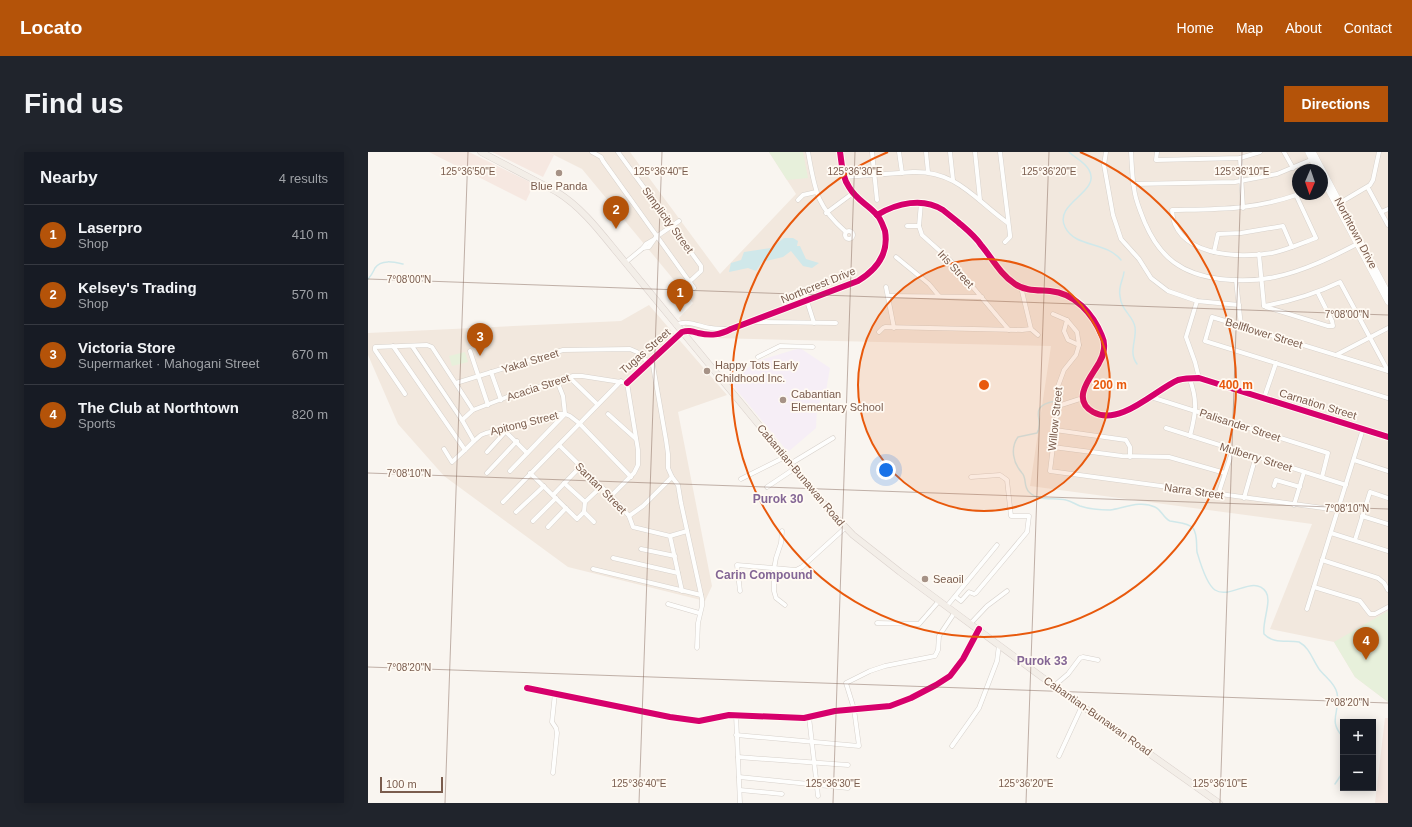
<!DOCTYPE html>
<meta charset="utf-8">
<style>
:root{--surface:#171b24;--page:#20242c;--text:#f1f3f6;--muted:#9ea1a6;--line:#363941;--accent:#b45309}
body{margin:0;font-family:Arial,sans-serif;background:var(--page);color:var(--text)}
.controls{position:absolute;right:12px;bottom:12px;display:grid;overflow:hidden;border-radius:0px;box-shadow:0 2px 10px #0003}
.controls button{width:36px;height:36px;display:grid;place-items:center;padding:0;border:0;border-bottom:1px solid var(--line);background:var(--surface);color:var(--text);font:20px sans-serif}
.compass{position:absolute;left:924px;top:12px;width:36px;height:36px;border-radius:50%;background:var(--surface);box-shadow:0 2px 10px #0003;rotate:182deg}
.scale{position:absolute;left:12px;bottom:10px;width:63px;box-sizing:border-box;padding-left:4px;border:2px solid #7a5c4d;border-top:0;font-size:11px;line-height:14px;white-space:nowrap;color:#7a5c4d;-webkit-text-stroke:3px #fffaf3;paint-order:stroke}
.you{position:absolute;left:518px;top:318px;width:14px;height:14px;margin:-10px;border:3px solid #fff;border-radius:50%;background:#1a73e8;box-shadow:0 0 0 6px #1a73e833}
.badge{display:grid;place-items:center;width:26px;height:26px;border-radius:50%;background:var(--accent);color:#fff;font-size:13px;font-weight:700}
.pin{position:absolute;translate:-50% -33px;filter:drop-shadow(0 1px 2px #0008)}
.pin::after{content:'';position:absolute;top:21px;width:14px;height:12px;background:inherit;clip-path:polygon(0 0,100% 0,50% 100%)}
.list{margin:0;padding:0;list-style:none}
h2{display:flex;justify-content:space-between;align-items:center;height:52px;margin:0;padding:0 16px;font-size:17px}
h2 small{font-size:13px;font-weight:400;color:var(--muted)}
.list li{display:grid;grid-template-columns:26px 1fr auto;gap:12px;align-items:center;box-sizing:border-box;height:60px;padding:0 16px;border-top:1px solid var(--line)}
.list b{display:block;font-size:15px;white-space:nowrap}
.list p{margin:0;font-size:13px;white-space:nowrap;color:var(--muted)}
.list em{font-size:13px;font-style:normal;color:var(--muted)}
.map{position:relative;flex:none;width:1020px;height:651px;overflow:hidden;border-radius:0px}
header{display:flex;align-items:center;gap:24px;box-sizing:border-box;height:56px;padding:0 20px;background:var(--accent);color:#fff}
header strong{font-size:19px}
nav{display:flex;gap:22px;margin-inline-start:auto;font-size:14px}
.intro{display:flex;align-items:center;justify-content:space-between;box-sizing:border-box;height:96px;padding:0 24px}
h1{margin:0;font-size:28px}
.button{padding:10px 18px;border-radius:0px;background:var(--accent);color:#fff;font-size:14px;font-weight:700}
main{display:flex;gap:24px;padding:0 24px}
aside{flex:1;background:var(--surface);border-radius:0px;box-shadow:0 2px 10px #0003}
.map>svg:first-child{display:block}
.residential{fill:#f2e8de;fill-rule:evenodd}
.commercial{fill:#f6e8e1}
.education{fill:#f6eef6}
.green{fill:#e7f0db}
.water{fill:#d0e8ea}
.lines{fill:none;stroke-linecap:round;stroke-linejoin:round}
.stream{stroke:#d0e8ea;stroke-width:1.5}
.street-casing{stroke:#d7d1cb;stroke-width:5}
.secondary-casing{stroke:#d9d2cb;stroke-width:6}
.primary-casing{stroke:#dad1cc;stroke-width:7}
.street{stroke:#fefefd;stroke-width:4}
.secondary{stroke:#fefefd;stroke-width:5.5}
.primary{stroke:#f3eee8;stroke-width:6}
.cycleway-casing{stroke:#fffaf3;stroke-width:8}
.cycleway{stroke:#d6006c;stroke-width:6}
.ticks{fill:none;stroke:#7a5c4d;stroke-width:1;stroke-opacity:0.45}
.ring{fill:none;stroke:#e8590c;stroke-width:2}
.poi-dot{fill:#a69286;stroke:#fffaf3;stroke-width:1.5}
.labels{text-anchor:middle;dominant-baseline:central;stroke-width:3.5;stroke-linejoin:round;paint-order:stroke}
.poi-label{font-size:11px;fill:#7a5c4d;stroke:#fffaf3;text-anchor:start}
.street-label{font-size:11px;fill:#7a5c4d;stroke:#fffaf3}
.neighbourhood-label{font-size:12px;font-weight:bold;fill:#846695;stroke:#fffaf3}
.ticks-label{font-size:10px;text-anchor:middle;fill:#7a5c4d;stroke:#fffaf3;stroke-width:3.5;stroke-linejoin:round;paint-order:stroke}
.centre{fill:#e8590c;stroke:#fffaf3;stroke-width:2}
.ring-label{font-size:12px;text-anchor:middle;font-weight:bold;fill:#e8590c;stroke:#fffaf3;stroke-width:3.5;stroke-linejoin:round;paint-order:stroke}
</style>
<header>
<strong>Locato</strong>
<nav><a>Home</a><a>Map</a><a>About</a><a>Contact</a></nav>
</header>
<div class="intro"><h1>Find us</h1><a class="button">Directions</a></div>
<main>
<aside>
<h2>Nearby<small>4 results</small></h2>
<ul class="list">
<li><span class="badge">1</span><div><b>Laserpro</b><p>Shop</p></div><em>410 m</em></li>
<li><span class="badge">2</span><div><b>Kelsey's Trading</b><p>Shop</p></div><em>570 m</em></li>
<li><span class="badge">3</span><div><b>Victoria Store</b><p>Supermarket · Mahogani Street</p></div><em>670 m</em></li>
<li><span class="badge">4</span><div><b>The Club at Northtown</b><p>Sports</p></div><em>820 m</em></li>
</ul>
</aside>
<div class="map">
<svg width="1020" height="651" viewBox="0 0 1020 651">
<rect width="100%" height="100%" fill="#f9f5f0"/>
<g class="residential">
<path d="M180,0h82l90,122 76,-80 -27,-42h619v550l-33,-25 -21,-35 -64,-13 42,-105 -282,-38 21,-140 -340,-8 -20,-3 -12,-17 14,-15 -111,-134zM930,18h24v24h-24z"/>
<polygon points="281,153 359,243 310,260 344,434 337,449 200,415 76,324 30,272 0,203 0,181 253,169"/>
</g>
<g class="commercial">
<polygon points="61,0 101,0 166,32 158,49"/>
<polygon points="124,0 180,0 186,3 175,25"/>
<polygon points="1017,566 1020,566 1020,651 1007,651"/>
</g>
<polygon class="education" points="432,196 462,216 458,239 449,256 448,276 420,300 362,230 389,209"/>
<g class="green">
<polygon points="401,0 435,0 440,26 419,28"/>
<polygon points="97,200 100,210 84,214 81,204"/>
<polygon points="1020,459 1020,550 987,525 966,490"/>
</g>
<polygon class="water" points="416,86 425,86 430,89 429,94 432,94 438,107 451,111 444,116 435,114 423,99 415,105 394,110 388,119 380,116 361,120 363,111 373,108 376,100 403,96"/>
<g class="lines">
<g class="stream">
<path d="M701,0c6,6 16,10 20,18 13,22 -36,33 -24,57 10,21 41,14 56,33"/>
<path d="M756,120c-1,9 -6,14 -4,24 1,15 13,19 15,31 2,13 -7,25 2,37"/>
<path d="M0,127c4,-4 5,-7 7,-11 6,-9 19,-6 28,-4"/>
<path d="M688,249c-31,5 -10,20 -19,32l-19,4c-8,11 -5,26 4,36 5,5 1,13 7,19 10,10 24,5 37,8 5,1 9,4 14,6 9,3 20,4 30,4 14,-2 31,-10 45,-3 7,3 8,11 15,14 8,2 17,1 23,7 5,7 3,16 4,24 3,10 9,32 18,38 15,10 39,-16 51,2 6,9 -4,30 -2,42 9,10 23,6 35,8 11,6 13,17 20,27 6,8 16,14 18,24 4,19 -10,27 6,44"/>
<polyline points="967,632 975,620"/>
</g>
<defs>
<g id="street">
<polyline points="224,0 233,5 235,9 326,136"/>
<polyline points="250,0 333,114 333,119 321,130"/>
<path d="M440,0c7,38 8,54 38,80"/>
<polyline points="504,0 509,48"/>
<polyline points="531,0 534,21"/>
<polyline points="558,0 560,20"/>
<polyline points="582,0 585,28"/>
<polyline points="607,0 612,48"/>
<polyline points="632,0 642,83 642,85 637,90"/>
<polyline points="738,0 736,13 745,63 753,87 771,107 783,126 800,139 829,149 871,153"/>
<path d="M763,0c1,14 1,28 4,42 2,10 6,19 10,29 15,35 37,51 75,56 18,2 37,2 55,-2 29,-6 57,-20 84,-34"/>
<polyline points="789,0 788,8 872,6 892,0"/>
<polyline points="916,0 925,16"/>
<polyline points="872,6 875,56"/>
<path d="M476,25l69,-5c45,-1 62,28 95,51"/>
<polyline points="765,32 867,30 909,22 945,7"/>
<polyline points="1000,36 1020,73"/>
<path d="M928,43l20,43c-14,5 -29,12 -44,15 -34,6 -98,3 -100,-43 45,-1 81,0 124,-15z"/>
<polyline points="430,48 435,43 448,40"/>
<polyline points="553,51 551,74 554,83 582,108 641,178"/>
<polyline points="970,52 1002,33 1005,28 1011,0"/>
<polyline points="1013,60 1020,57"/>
<polyline points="458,61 485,41"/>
<path d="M509,63c20,-12 46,-18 66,-5 5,4 10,8 15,12 8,7 17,14 23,23 11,13 19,29 34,39 10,7 23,6 35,7 25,2 43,23 52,45 4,8 2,19 -3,27 -7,13 -29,36 -6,49 27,15 62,-22 85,-32 7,-2 13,-2 21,-2l189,59"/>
<polyline points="539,74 551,74"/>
<circle cx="481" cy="83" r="4"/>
<polyline points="275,96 278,92 285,88"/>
<polyline points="846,100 850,82 873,81 915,74 924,95"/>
<polyline points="891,102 896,154"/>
<polyline points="528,105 561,132 571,144"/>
<polyline points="258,110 275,96 281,95 288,85 311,69"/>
<polyline points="868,128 873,174"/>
<polyline points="518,135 526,176"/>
<polyline points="653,135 663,177 670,183"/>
<polyline points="520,144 614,145"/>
<polyline points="439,149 446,171"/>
<polyline points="829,149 818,185 827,210 831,226"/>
<path d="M896,154c28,-5 51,-12 76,-24l48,89"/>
<polyline points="898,155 960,174 965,174 964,169 950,141"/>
<polyline points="685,162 699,168 709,180 711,193 708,203 696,218 689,237 690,254 682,319 970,358"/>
<polyline points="699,168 696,179 700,188 711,193"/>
<polyline points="387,170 468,171"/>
<path d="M308,173c12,-6 24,2 35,3 7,1 13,1 20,1"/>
<polyline points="511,180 515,176 517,175 654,178 663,177"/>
<polyline points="25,194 97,298"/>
<polyline points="44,194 94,268 106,289"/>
<polyline points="102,199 120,253"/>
<polyline points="968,203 1020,176"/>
<polyline points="390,205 412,194 445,195"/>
<polyline points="284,208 298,288 300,302 300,316 304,325 310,333 313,351 334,447 334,454 330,471 329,496"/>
<polyline points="1020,219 844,165 837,189 1020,246"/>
<polyline points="123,220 133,248"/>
<polyline points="201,225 229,252"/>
<path d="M821,225c9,23 7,36 1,59"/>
<polyline points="88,231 195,198 262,197 269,200 281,211"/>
<path d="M259,231l55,-51c6,-2 10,-1 16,1 13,3 22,2 33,-4l127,-48c18,-11 31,-27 27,-50 -2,-5 -4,-12 -8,-16 -9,-11 -20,-14 -28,-28 -7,-10 -7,-23 -9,-35"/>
<polyline points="37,242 7,198 7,195 59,193 64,195 105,258"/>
<polyline points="783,245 960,301 954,325"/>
<polyline points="896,246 908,211"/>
<polyline points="690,254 715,246"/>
<polyline points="240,262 268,287"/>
<polyline points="94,268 105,258 139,245 205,224 214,224 259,231"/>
<polyline points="798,276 978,333"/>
<polyline points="135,277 159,301"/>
<polyline points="687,278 758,288 762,295 762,305"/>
<polyline points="191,293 250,351 261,364 265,375 302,384 319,379"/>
<polyline points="685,295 754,304 801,305 857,321"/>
<polyline points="76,297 84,310 97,298 106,289 113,283 118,281 161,271 191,262 197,262 202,264 211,271 263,325"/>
<polyline points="119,300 138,279"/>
<polyline points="986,308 1020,319"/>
<polyline points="422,312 465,286"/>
<polyline points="142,319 197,262 195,244 189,229"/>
<polyline points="119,321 149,289"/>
<polyline points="162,321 209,367 216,360 217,350 233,335"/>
<polyline points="373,327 417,305"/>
<polyline points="196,331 217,350"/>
<polyline points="906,334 908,328 932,335"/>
<polyline points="399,335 426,317"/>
<polyline points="185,343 212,315"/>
<polyline points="850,343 865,297"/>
<polyline points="243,344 266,321 270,313 270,298 259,231"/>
<polyline points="876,346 888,304"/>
<polyline points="135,350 253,229"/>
<polyline points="926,353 936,320"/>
<polyline points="148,360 176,334"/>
<polyline points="216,360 226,370"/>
<polyline points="261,364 275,354 304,325"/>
<polyline points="994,364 1020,372"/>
<polyline points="165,369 188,346"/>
<polyline points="180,375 198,356"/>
<polyline points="414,379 413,391 408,406 406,417 406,439 408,446 417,453"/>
<polyline points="963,381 1020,399"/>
<polyline points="302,384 314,439"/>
<polyline points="987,388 1002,340 1020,346"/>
<polyline points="273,397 307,404"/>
<polyline points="245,406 310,421"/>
<polyline points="954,408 1010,426 1016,431 1020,438"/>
<polyline points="225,417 333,443"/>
<polyline points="946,435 992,449 1002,462 1007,462 1020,455"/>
<polyline points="372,439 369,413 428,418 434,415 477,376"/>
<polyline points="588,445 593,449 601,440 606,442 608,441 659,380 661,364 643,364 639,328 632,323 603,325"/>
<polyline points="300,452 331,461"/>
<polyline points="579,454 629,393"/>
<polyline points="939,457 995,277"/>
<polyline points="509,471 551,472 571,449"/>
<polyline points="603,471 619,454 639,439"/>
<polyline points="686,534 700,522 712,506 715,505 730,508"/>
<polyline points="159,536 302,565 331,569 361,563 436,566 467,559 522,554 543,546 568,533 582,524 595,507 611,477"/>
<polyline points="368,563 372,651"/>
<polyline points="441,565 450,644"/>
<polyline points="368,583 491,594 486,557 478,531 502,519 517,514 567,504 570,498 571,484 587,460"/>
<polyline points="584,594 611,556 629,509 631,493"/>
<polyline points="691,604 714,554"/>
<polyline points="370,605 480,613"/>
<polyline points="185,621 189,581 188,576 184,570 187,541"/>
<polyline points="371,625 480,636"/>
<polyline points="372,638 414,642"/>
</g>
<g id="secondary">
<polyline points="940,0 949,18"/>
<polyline points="945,0 1020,141"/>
<polyline points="954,26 1020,150"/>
</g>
<path id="primary" d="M113,0l76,40c24,15 41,37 58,58l214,260 24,25 47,37 154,114 165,117"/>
</defs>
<use href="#street" class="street-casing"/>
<use href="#secondary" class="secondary-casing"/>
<use href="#primary" class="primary-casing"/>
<use href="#street" class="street"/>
<use href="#secondary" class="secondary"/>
<use href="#primary" class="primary"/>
<defs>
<g id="cycleway">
<path d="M509,63c20,-12 46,-18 66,-5 5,4 10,8 15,12 8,7 17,14 23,23 11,13 19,29 34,39 10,7 23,6 35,7 25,2 43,23 52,45 4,8 2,19 -3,27 -7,13 -29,36 -6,49 27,15 62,-22 85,-32 7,-2 13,-2 21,-2l189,59"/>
<path d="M259,231l55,-51c6,-2 10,-1 16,1 13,3 22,2 33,-4l127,-48c18,-11 31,-27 27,-50 -2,-5 -4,-12 -8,-16 -9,-11 -20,-14 -28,-28 -7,-10 -7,-23 -9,-35"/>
<polyline points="159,536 302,565 331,569 361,563 436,566 467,559 522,554 543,546 568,533 582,524 595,507 611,477"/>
</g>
</defs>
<use href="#cycleway" class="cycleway-casing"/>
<use href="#cycleway" class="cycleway"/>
</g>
<path class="ticks" d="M0,127l1020,36M0,321l1020,36M0,515l1020,36M77,651l23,-651M271,651l23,-651M465,651l22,-651M658,651l23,-651M852,651l22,-651"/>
<circle cx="616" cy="233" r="126" fill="#e8590c" fill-opacity=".12"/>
<g class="ring">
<circle cx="616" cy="233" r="126"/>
<path d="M712 0A252 252 0 1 1 520 0"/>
</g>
<g class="poi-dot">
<circle cx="191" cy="21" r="4"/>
<circle cx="339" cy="219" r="4"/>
<circle cx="415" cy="248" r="4"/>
<circle cx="557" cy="427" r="4"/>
</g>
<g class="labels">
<g class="poi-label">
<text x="191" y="34" text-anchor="middle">Blue Panda</text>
<text x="347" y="213">Happy Tots Early<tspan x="347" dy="13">Childhood Inc.</tspan></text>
<text x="423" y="242">Cabantian<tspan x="423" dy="13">Elementary School</tspan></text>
<text x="565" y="427">Seaoil</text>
</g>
<g class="street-label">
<text transform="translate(300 68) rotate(54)">Simplicity Street</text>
<text transform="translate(988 81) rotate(62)">Northtown Drive</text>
<text transform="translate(588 117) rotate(47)">Iris Street</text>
<text transform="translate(450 133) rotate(-22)">Northcrest Drive</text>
<text transform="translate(896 181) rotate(17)">Bellflower Street</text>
<text transform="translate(277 199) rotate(-41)">Tugas Street</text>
<text transform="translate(162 209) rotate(-17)">Yakal Street</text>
<text transform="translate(170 235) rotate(-18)">Acacia Street</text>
<text transform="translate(950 252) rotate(17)">Carnation Street</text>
<text transform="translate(687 267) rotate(-84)">Willow Street</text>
<text transform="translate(156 271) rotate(-14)">Apitong Street</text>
<text transform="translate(872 273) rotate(18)">Palisander Street</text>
<text transform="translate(888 305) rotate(17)">Mulberry Street</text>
<text transform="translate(433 323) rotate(50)">Cabantian-Bunawan Road</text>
<text transform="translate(233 336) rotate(45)">Santan Street</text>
<text transform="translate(826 339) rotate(8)">Narra Street</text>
<text transform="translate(730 564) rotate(35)">Cabantian-Bunawan Road</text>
</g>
<g class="neighbourhood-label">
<text x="410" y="347">Purok 30</text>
<text x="396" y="423">Carin Compound</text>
<text x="674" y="509">Purok 33</text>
</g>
</g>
<g class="ticks-label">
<text x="100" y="23">125°36'50"E</text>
<text x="293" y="23">125°36'40"E</text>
<text x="487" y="23">125°36'30"E</text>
<text x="681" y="23">125°36'20"E</text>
<text x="874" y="23">125°36'10"E</text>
<text x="41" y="131">7°08'00"N</text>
<text x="979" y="166">7°08'00"N</text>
<text x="41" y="325">7°08'10"N</text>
<text x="979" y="360">7°08'10"N</text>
<text x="41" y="519">7°08'20"N</text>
<text x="979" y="554">7°08'20"N</text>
<text x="271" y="635">125°36'40"E</text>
<text x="465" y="635">125°36'30"E</text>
<text x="658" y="635">125°36'20"E</text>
<text x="852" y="635">125°36'10"E</text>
</g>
<circle cx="616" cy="233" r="6" class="centre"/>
<g class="ring-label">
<text x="742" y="237">200 m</text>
<text x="868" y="237">400 m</text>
</g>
</svg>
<div class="controls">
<button>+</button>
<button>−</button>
</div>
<svg class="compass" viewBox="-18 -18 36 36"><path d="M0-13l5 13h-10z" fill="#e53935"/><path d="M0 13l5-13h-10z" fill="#9ea1a6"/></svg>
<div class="scale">100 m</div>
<div class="you"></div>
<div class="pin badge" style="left:312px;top:160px">1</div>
<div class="pin badge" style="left:248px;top:77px">2</div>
<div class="pin badge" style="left:112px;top:204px">3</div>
<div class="pin badge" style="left:998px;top:508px">4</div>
</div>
</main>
